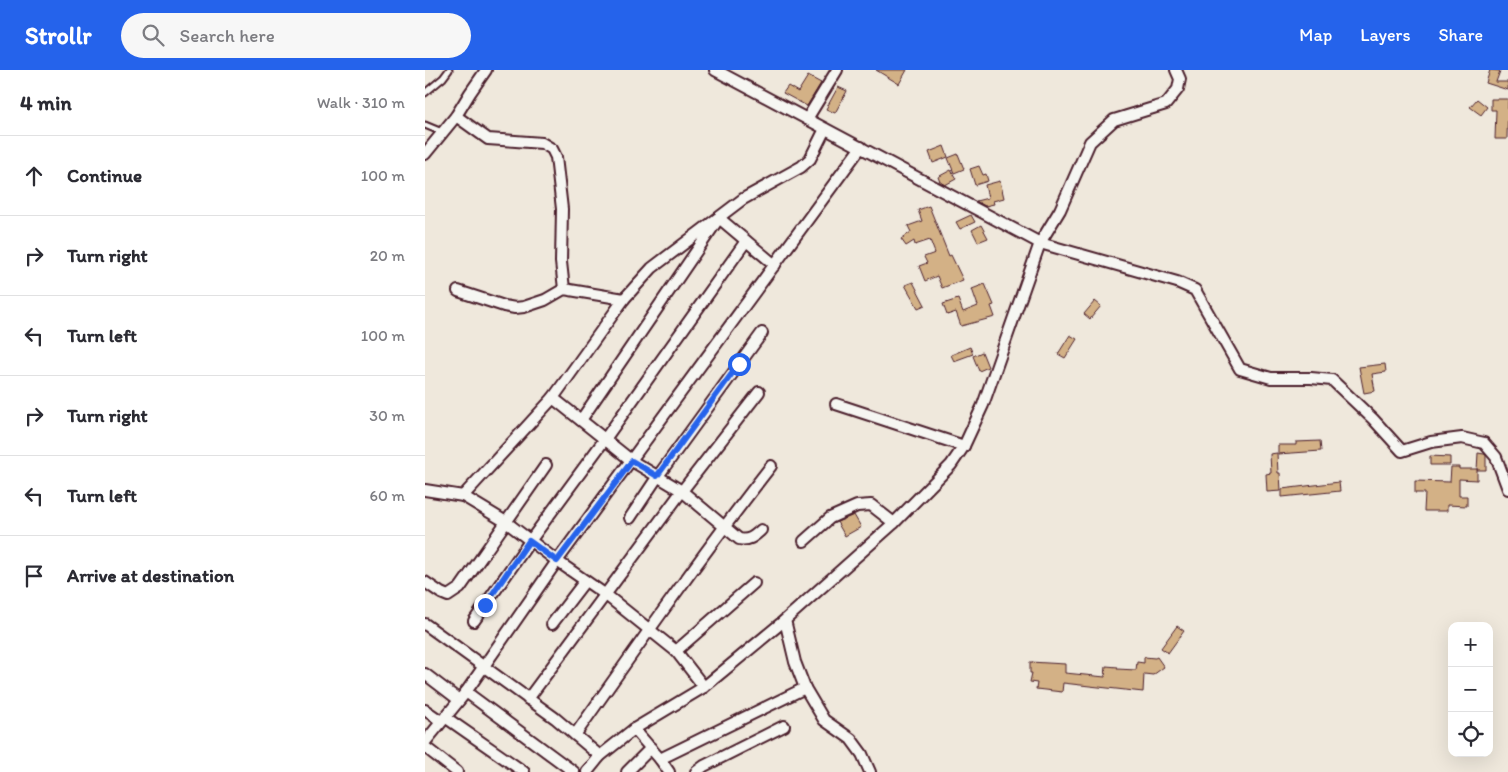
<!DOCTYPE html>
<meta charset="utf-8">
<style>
:root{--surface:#fff;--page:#f7f7f7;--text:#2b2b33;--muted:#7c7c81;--line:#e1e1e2;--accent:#2563eb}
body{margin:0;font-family:Itim,sans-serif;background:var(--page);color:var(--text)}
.controls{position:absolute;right:15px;bottom:15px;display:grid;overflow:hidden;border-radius:10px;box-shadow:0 5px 20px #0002}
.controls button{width:45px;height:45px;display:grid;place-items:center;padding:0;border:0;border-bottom:1px solid var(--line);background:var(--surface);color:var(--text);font:25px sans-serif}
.stop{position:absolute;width:15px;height:15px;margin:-11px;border:4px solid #2563eb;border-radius:50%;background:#fff}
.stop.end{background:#2563eb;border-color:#fff;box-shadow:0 1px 5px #0008}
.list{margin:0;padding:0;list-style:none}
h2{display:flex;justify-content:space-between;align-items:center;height:65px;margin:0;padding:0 20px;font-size:21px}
h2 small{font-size:16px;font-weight:400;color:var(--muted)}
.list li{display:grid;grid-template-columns:32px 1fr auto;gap:15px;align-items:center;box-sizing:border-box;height:80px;padding:0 20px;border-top:1px solid var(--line)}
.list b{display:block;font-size:19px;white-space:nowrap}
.list em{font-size:16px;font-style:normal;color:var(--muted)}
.icon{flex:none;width:28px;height:28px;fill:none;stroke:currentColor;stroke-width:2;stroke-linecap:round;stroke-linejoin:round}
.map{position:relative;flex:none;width:1083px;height:702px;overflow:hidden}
header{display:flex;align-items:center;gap:30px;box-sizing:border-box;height:70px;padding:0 25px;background:var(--accent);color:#fff}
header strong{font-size:24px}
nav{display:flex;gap:28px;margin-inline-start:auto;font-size:18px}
.search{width:350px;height:45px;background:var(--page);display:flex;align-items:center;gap:12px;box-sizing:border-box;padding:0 18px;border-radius:28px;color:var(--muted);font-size:19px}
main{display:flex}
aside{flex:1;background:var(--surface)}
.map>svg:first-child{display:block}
.building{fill:#d3b186;stroke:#4a1f2b}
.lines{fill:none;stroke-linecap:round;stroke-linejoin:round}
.service-casing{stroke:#4a1f2b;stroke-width:9}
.minor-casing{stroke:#4a1f2b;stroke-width:14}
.service{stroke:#f6f6f2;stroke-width:5}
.minor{stroke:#f6f6f2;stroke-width:10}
.route{stroke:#2563eb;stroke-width:6}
</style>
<header>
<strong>Strollr</strong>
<div class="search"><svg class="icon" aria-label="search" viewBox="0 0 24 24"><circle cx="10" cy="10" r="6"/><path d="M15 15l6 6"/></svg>Search here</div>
<nav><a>Map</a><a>Layers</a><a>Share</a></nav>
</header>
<main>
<aside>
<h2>4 min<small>Walk · 310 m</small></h2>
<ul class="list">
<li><svg class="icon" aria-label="ahead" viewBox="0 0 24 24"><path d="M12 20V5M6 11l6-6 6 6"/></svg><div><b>Continue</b></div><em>100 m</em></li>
<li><svg class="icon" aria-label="right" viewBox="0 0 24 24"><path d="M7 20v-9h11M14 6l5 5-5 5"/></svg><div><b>Turn right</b></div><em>20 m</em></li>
<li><svg class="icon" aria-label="left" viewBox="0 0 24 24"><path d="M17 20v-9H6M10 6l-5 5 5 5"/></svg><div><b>Turn left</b></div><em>100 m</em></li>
<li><svg class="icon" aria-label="right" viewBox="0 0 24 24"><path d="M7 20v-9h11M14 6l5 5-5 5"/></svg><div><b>Turn right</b></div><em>30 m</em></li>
<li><svg class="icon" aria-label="left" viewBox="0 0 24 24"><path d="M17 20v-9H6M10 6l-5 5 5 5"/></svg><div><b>Turn left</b></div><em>60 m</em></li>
<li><svg class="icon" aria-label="arrive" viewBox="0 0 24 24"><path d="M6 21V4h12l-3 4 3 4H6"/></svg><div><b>Arrive at destination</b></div></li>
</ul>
</aside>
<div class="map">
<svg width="1083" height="702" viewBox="0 0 1083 702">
<rect width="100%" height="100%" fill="#efe8dc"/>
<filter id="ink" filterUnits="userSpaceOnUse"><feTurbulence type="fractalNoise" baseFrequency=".02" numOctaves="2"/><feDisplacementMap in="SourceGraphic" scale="10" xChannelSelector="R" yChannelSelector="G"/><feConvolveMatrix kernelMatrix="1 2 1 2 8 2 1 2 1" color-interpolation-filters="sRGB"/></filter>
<g filter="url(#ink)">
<g class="building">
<polygon points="451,0 482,0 474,14"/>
<polygon points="1065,0 1075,1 1071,12 1083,12 1083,20 1061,13"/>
<polygon points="383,6 396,13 382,36 358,23 363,16 373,22"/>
<polygon points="413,17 422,21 410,43 401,39"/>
<polygon points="1052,29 1062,37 1056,45 1045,37"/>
<polygon points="1066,29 1083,29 1082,69 1070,69 1071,40 1066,40"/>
<polygon points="519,76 523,87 508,93 504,82"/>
<polygon points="533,84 539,99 529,103 523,88"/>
<polygon points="554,96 558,105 561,104 563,111 550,115 545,99"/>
<polygon points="526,100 531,109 520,115 515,112 513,107"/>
<polygon points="575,111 579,128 568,131 569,134 560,136 551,131 563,128 560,115"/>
<polygon points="504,136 524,186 526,185 538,210 517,218 512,206 500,211 494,196 502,193 499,187 510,183 505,170 490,175 489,171 481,176 476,169 486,162 483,156 497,151 493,140"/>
<polygon points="546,145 550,152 535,159 531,152"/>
<polygon points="556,155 563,168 553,172 547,160"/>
<polygon points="488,212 500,235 493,238 480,215"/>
<polygon points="560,214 569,235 566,236 570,247 536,256 531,242 522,245 518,234 533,229 538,242 553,236 547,219"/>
<polygon points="670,231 676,236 665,249 659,244"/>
<polygon points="645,265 652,269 640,288 633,284"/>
<polygon points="545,277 548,284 529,291 526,285"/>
<polygon points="557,282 563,297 554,301 548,286"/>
<polygon points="960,294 961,302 947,304 950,321 939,323 934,297"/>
<polygon points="895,371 896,381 853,384 853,375 871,375 871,372"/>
<polygon points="852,383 853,403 855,403 856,421 842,422 841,404 846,403 845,384"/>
<polygon points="1053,383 1059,384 1061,385 1061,400 1052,400"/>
<polygon points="1005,386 1025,387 1025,395 1005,395"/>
<polygon points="1026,397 1034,397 1034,399 1052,399 1052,410 1034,409 1034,426 1042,426 1042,436 1022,435 1022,441 999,441 1000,423 990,423 990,411 1025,412"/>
<polygon points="914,412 915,421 857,427 857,419"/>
<polygon points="429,445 436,457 420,466 412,452"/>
<polygon points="752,556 759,561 743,583 736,578"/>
<polygon points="719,587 730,588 732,587 739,597 728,605 719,604 718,622 638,613 637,622 611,619 612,613 605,612 607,603 605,603 605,592 640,594 640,603 680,607 681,596 693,597 692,599 711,600 712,592 719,593"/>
</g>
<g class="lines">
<defs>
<g id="service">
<polyline points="0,23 18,8 24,0"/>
<polyline points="0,55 17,62"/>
</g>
<g id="minor">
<polyline points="290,0 615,173 752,212 770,220 815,299 846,308 886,308 907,310 948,349 977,381 1006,372 1037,368 1059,373 1071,387 1083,419"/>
<polyline points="31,46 63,69 117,73 127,79 131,87 137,139 136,192 139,219"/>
<polyline points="382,49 412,0"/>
<polyline points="0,84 31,46 45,23 61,0"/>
<polyline points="33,221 79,236 90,238 99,237 120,230 139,219 199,229"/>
<path d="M128,328l79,63 50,30 57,48c10,2 14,-2 22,-9"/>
<polyline points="411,334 539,376"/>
<polyline points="156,350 294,148 350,195"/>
<polyline points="0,420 38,426 81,452 132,491 181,525 251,581 279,617"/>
<polyline points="38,426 128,328 199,229 227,198 318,129 376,97 385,89 400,59"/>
<polyline points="205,448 233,406 337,263"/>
<polyline points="379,471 405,448 432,436 446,435 469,453"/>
<polyline points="0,512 16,523 23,526 35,518 121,395"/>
<polyline points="360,550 370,592 380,618 399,650 426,669 437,684 445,702"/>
<polyline points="49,551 105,471 180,369 321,171"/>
<polyline points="0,554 130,648 175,686"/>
<polyline points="127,554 160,511"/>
<polyline points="251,581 329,513"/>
<polyline points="0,604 34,630"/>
<polyline points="41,622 149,702"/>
<polyline points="103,629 257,421 334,322"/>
<polyline points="0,640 16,651"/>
<polyline points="20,647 99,702"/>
<polyline points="209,659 235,689 244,702"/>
<path d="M150,665c64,-91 128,-182 196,-269"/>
<polyline points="0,672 41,622 132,491 436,77"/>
<polyline points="0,677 32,702"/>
<polyline points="235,689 380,618"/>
<polyline points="162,702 175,686 209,659 279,617 360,550 469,453 526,395 539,376 558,335 615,173 635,140 665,72 689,50 741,34 753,19 755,9 751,0"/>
<polyline points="202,702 226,678"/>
<polyline points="271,702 279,696 359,656"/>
</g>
</defs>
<use href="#service" class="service-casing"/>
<use href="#minor" class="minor-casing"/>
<use href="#service" class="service"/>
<use href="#minor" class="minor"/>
</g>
</g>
<g class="lines" filter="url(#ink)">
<polyline class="route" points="60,535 104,471 132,491 207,391 232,406 314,294"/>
</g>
</svg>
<div class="controls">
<button>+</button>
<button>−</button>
<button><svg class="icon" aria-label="locate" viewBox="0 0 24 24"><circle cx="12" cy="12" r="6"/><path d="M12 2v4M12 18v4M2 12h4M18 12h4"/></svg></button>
</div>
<div class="stop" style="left:314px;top:294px"></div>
<div class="stop end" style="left:60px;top:535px"></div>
</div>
</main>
